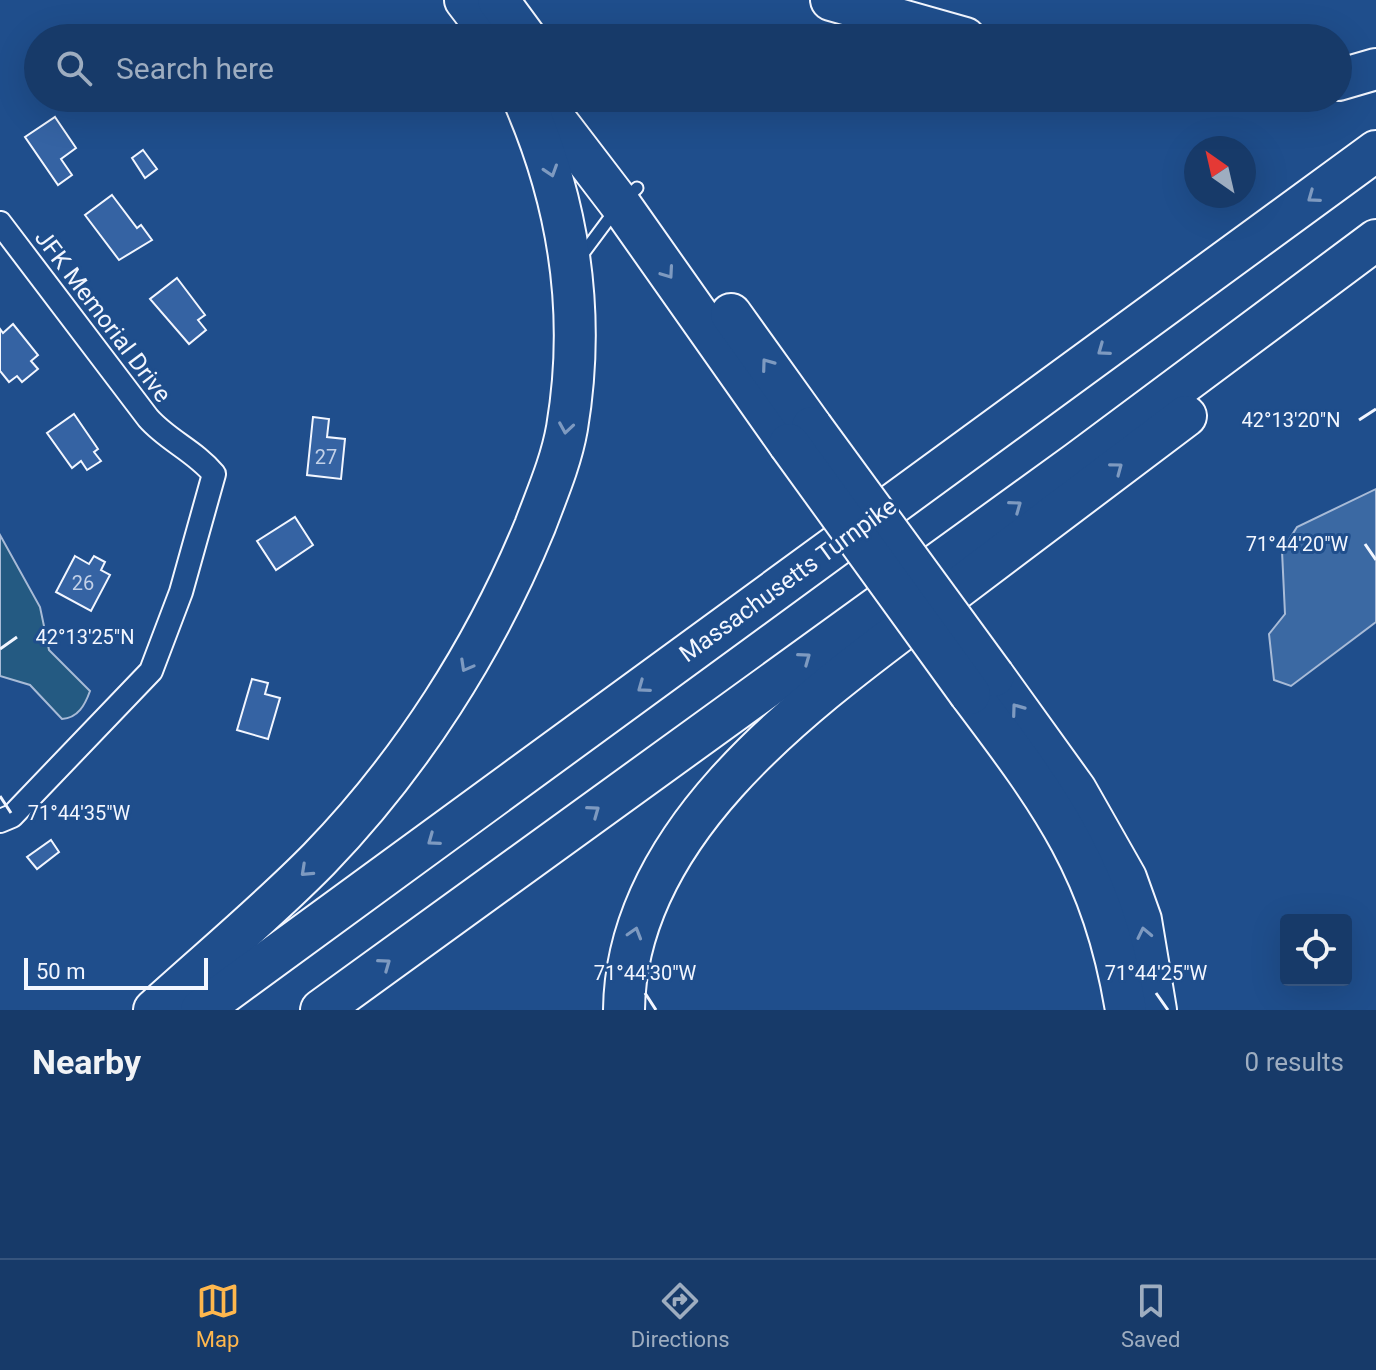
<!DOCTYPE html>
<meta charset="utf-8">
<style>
:root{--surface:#173a69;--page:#244571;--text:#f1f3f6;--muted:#9eadc0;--line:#36547d;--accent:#ffb74d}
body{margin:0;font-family:Roboto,sans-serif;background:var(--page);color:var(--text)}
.controls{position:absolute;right:24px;bottom:24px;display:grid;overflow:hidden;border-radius:8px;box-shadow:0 8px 32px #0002}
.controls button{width:72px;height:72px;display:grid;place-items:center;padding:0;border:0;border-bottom:2px solid var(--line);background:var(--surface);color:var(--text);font:40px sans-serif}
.compass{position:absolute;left:1184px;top:136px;width:72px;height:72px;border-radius:50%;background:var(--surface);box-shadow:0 8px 32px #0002;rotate:326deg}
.scale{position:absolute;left:24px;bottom:20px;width:184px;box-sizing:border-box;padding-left:8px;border:4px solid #f2f6ff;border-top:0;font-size:22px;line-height:28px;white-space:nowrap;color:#f2f6ff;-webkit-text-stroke:6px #1f4e8c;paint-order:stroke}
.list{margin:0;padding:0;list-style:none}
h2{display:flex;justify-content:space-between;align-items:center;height:104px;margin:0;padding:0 32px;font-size:34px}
h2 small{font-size:26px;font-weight:400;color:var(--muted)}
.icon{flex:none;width:44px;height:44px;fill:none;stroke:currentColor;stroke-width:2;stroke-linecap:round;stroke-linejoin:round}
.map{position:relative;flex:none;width:1376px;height:1010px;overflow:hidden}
.search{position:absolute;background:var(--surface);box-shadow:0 8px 32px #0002;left:24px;right:24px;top:24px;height:88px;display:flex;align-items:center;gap:20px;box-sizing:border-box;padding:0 28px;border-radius:44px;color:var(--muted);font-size:30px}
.sheet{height:248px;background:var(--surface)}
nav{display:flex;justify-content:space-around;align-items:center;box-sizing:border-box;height:112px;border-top:2px solid var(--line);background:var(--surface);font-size:22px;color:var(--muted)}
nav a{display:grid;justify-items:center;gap:4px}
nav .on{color:var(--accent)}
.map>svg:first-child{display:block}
.green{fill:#245a82;stroke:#a8bbd7;stroke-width:2}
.water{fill:#3b69a3;stroke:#a8bbd7;stroke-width:2}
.building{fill:#3563a3;stroke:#f2f6ff;stroke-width:2}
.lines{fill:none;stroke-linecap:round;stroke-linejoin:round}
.service-casing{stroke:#f2f6ff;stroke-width:15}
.minor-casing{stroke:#f2f6ff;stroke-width:26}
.motorway-casing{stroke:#f2f6ff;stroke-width:44}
.service{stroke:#1f4e8c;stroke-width:11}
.minor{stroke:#1f4e8c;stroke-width:22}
.motorway{stroke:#1f4e8c;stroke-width:40}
.motorway-bridge-casing{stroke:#f2f6ff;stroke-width:44;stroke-linecap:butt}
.motorway-bridge{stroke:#1f4e8c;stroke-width:40}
.oneway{stroke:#7e9ac0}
.ticks{fill:none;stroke:#f2f6ff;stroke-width:3}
.labels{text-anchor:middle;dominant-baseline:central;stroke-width:6;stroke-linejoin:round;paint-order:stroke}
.number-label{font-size:20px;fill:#c3d1e8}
.street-label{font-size:24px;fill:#f2f6ff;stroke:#1f4e8c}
.ticks-label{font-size:20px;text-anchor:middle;fill:#f2f6ff;stroke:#1f4e8c;stroke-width:6;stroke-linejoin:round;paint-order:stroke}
</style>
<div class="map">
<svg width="1376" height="1010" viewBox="0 0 1376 1010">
<rect width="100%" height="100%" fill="#1f4e8c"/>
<path class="green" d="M0,535l40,72 9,43 41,41c-5,14 -12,27 -28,28l-32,-34 -30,-9z"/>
<polygon class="water" points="1376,489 1376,622 1291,686 1274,680 1269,634 1285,614 1282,551 1297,527"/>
<g class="building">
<polygon points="55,117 76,148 61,159 72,175 58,185 25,137"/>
<polygon points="143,150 157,169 145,178 132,158"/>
<polygon points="112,195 137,228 141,225 152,240 119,260 85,215"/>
<polygon points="177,278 205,315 198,320 206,330 189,344 150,299"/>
<polygon points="13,324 38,355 31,361 38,369 22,382 17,376 9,382 0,371 0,329 3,333"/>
<polygon points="74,414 98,449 94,452 101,461 87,470 81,461 72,468 47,433"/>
<polygon points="313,417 329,419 327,437 345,439 341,479 307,475"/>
<polygon points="295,517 313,545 276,570 257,541"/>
<polygon points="75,556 89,564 94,556 105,562 101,570 110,575 91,611 56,592"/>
<polygon points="252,679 268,683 265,694 280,698 268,739 237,730"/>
<polygon points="51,840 59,852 37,869 27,857"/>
</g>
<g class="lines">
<defs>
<polyline id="service" points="579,259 620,204 637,188"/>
<path id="minor" d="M0,223l148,195c19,22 47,33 66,56l-33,118 -30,79 -139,145 -12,5"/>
<g id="motorway">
<polyline points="465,0 494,38"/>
<polyline points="498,0 526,38"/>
<polyline points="831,0 965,38"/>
<polyline points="1338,80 1376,69"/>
<polyline points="539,98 620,204 789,444"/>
<polyline points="731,314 812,427"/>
<polyline points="994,676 1076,790 1126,878 1141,920 1156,1010"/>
<path d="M970,694c83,110 133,177 156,316"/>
<path d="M154,1010c55,-50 113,-98 165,-151 92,-95 166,-211 216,-333 12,-32 26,-64 32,-98 19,-113 2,-225 -44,-330"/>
<polyline points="201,1010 1376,151"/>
<polyline points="321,1010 1078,462 1376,240"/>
<path d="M624,1010c2,-188 199,-320 334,-422 76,-58 152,-115 228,-172"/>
</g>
</defs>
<use href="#service" class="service-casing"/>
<use href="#minor" class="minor-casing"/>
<use href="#motorway" class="motorway-casing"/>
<use href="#service" class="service"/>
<use href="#minor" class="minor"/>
<use href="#motorway" class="motorway"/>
<defs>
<g id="motorway-bridge">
<polyline points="812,427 994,676"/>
<polyline points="789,444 970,694"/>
</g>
</defs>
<use href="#motorway-bridge" class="motorway-bridge-casing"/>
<use href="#motorway-bridge" class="motorway-bridge"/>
</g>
<defs><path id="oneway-chevron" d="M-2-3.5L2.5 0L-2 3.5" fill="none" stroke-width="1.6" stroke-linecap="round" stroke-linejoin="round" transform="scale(2)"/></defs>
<g class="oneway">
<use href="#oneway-chevron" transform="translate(551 171) rotate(72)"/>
<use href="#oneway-chevron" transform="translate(1313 197) rotate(144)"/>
<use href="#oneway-chevron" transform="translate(668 273) rotate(55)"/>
<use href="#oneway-chevron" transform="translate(1103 350) rotate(144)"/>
<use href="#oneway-chevron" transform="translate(767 364) rotate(-126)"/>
<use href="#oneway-chevron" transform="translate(566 428) rotate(99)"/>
<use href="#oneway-chevron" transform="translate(1117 468) rotate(-37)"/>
<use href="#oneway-chevron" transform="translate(1016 506) rotate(-36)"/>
<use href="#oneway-chevron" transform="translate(805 658) rotate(-36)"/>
<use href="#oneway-chevron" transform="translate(466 666) rotate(119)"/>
<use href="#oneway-chevron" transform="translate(643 687) rotate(144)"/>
<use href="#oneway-chevron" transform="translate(1017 709) rotate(-126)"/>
<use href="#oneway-chevron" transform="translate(594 811) rotate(-36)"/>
<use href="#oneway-chevron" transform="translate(433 840) rotate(144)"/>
<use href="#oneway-chevron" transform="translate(306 871) rotate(137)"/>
<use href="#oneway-chevron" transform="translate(635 933) rotate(-73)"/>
<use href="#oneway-chevron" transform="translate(1144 933) rotate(-102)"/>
<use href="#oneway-chevron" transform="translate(385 964) rotate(-36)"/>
</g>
<path class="ticks" d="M1359,420l17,-11M1365,544l11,16M0,649l17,-12M0,796l11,17M645,993l11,17M1156,993l12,17"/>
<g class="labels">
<g class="number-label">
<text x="326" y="457">27</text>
<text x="83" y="583">26</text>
</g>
<g class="street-label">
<text transform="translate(103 316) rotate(53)">JFK Memorial Drive</text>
<text transform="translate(788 580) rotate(-36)">Massachusetts Turnpike</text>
</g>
</g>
<g class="ticks-label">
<text x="1291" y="427">42°13'20"N</text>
<text x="1297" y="551">71°44'20"W</text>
<text x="85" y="644">42°13'25"N</text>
<text x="79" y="820">71°44'35"W</text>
<text x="645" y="980">71°44'30"W</text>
<text x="1156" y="980">71°44'25"W</text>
</g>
</svg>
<div class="controls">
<button><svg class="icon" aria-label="locate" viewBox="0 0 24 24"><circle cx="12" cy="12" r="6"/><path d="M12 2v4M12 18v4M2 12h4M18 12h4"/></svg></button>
</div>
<svg class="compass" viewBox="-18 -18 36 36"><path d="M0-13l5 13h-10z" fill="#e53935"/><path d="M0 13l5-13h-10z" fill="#9eadc0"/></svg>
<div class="scale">50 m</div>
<div class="search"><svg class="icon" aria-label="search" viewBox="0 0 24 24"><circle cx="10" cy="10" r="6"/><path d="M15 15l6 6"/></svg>Search here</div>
</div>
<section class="sheet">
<h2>Nearby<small>0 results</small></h2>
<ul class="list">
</ul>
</section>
<nav>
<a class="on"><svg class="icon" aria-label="map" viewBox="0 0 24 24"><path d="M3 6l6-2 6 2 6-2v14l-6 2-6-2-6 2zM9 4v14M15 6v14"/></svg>Map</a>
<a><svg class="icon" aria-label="directions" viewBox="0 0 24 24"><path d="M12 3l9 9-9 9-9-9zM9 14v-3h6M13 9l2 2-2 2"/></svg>Directions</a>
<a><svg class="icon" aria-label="saved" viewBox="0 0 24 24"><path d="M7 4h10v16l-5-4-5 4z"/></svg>Saved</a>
</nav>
